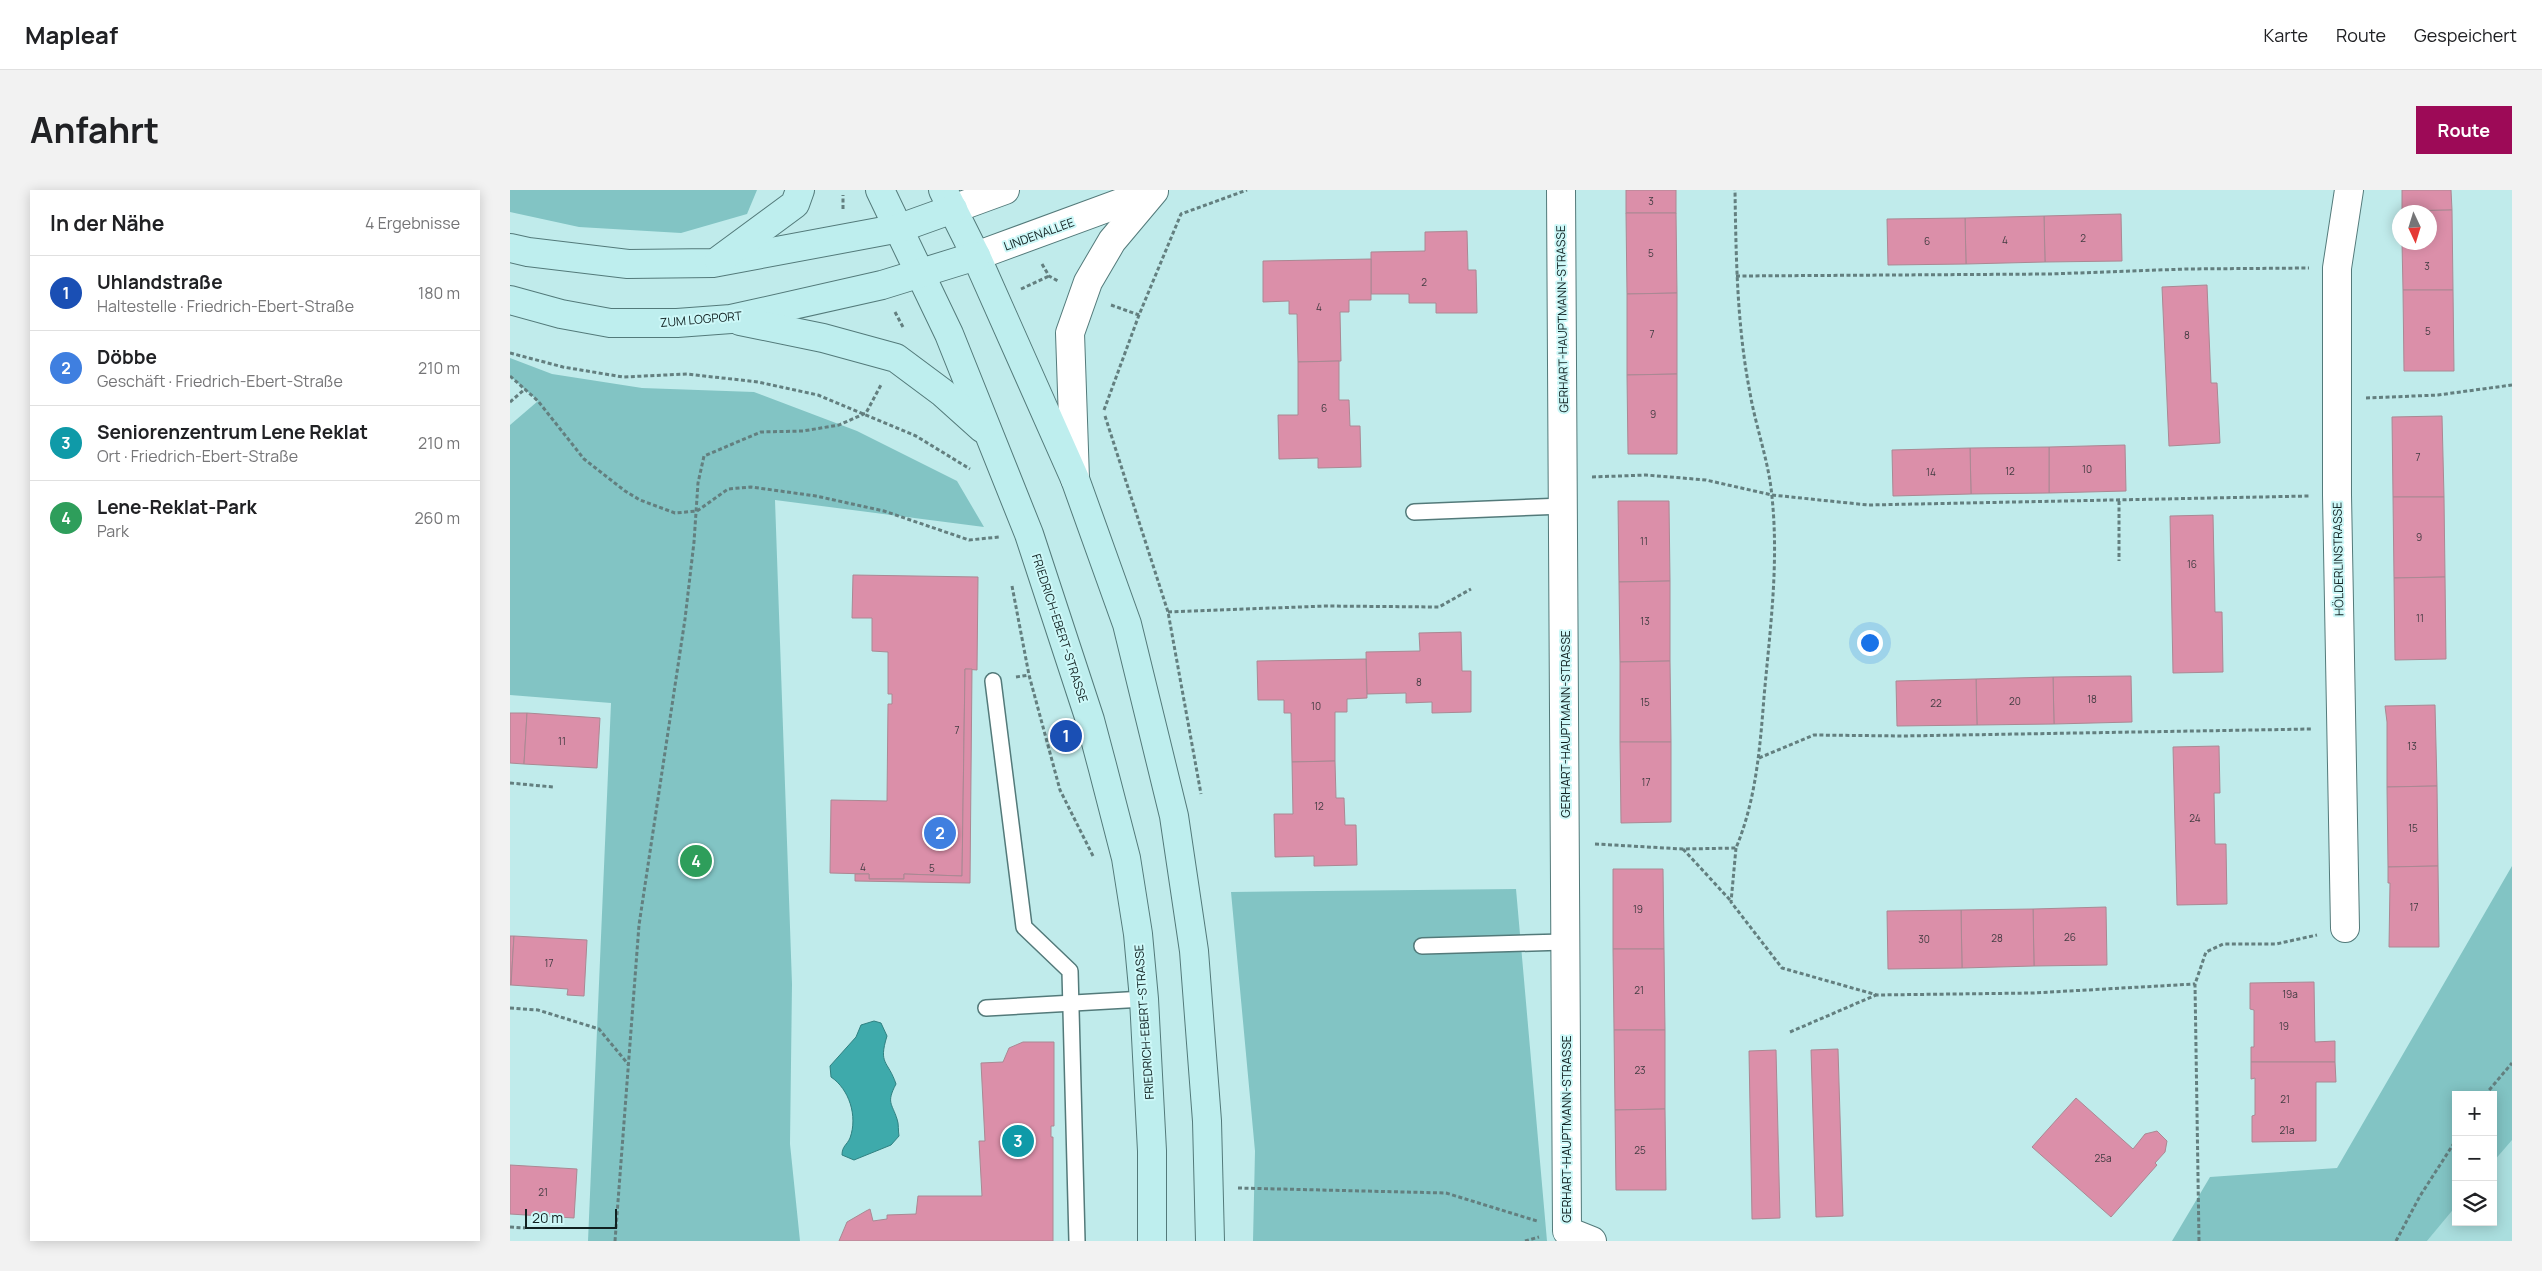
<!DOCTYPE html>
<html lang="de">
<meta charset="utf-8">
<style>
:root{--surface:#fff;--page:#f2f2f2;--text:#202124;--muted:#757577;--line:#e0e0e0;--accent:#9d0a57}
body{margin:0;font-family:Manrope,sans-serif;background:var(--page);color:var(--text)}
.controls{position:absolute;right:15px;bottom:15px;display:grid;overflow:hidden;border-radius:0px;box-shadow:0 2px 12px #0003}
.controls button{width:45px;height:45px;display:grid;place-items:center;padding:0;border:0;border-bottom:1px solid var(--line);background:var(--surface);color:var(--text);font:25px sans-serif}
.compass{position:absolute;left:1882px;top:15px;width:45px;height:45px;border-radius:50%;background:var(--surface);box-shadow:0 2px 12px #0003;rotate:176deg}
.scale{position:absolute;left:15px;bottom:12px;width:92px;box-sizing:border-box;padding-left:5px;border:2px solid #102020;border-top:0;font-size:14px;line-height:18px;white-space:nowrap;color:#102020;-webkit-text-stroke:4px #cdf8f8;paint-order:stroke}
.you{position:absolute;left:1359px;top:452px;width:18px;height:18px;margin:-12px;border:4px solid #fff;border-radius:50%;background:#1a73e8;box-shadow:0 0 0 8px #1a73e833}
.badge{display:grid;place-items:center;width:32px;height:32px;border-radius:50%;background:var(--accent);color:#fff;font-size:16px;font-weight:700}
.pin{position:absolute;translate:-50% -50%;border:2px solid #fff;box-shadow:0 1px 5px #0006}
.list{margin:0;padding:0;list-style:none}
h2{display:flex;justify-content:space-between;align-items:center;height:65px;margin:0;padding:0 20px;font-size:21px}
h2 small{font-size:16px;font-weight:400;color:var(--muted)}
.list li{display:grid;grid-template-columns:32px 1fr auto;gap:15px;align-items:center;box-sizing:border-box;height:75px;padding:0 20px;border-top:1px solid var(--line)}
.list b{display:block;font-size:19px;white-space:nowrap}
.list p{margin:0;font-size:16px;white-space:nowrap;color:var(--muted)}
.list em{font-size:16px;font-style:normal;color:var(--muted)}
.icon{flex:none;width:28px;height:28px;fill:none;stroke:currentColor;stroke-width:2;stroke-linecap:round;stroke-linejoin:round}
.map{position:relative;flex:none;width:2002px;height:1051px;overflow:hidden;border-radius:0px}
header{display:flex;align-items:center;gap:30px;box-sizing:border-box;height:70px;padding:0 25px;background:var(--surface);border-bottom:1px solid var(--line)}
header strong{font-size:24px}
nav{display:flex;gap:28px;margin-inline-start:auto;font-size:18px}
.intro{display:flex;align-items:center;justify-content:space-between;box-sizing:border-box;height:120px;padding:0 30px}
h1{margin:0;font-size:35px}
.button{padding:12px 22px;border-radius:0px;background:var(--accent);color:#fff;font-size:18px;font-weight:700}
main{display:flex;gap:30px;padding:0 30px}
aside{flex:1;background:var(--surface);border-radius:0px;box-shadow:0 2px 12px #0003}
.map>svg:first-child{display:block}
.built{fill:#aadede}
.green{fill:#82c4c4}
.water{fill:#3eaaab;stroke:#308181}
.building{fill:#db8fa9;stroke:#aa8893}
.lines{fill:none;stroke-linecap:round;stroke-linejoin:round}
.service-casing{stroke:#537a7a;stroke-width:18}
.minor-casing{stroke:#537a7a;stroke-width:30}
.tertiary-casing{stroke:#537a7a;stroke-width:30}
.secondary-casing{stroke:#537a7a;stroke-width:30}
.path{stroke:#637f7f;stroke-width:3;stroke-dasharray:4 2.5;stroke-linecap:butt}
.service{stroke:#fff;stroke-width:15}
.minor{stroke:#fff;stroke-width:28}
.tertiary{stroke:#fff;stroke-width:28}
.secondary{stroke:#beeeee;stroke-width:28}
.labels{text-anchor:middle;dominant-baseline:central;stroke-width:4;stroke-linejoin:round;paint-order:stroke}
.number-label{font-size:10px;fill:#433c42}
.street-label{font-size:12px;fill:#102020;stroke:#cdf8f8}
</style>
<header>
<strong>Mapleaf</strong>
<nav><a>Karte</a><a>Route</a><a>Gespeichert</a></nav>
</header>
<div class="intro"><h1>Anfahrt</h1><a class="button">Route</a></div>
<main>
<aside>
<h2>In der Nähe<small>4 Ergebnisse</small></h2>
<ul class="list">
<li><span class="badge" style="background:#1a4fb4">1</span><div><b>Uhlandstraße</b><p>Haltestelle · Friedrich-Ebert-Straße</p></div><em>180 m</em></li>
<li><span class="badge" style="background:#3f7fe0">2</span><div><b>Döbbe</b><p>Geschäft · Friedrich-Ebert-Straße</p></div><em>210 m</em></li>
<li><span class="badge" style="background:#0f9aa8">3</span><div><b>Seniorenzentrum Lene Reklat</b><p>Ort · Friedrich-Ebert-Straße</p></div><em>210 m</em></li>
<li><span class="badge" style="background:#2e9e5b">4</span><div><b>Lene-Reklat-Park</b><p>Park</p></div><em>260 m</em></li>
</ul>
</aside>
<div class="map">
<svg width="2002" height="1051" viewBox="0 0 2002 1051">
<rect width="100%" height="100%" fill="#c0ebeb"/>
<polygon class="built" points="2002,949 2002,1051 1917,1051 1946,1015 1946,1032 1983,1032 1983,971"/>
<g class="green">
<polygon points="0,0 247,0 237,24 171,43 69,37 0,22"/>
<polygon points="0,168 42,184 132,198 244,202 347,241 447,291 474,337 265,310 282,794 280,954 290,1051 78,1051 101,513 0,505 0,235 28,211 0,186"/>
<polygon points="2002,676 2002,950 1983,972 1983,905 1946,905 1946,1016 1917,1051 1662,1051 1700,987 1827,978"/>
<polygon points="1006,699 1037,1051 743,1051 745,961 721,702"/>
</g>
<path class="water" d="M364,831l7,2 6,13c-9,29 1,24 9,48 -10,19 -4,19 1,35 2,5 1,12 2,17l-8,9 -37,15 -12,-5c0,-9 5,-10 8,-17 8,-22 -1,-49 -19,-61l-1,-11 26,-29 5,-12z"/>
<g class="building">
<rect x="1116" y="0" width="50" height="23"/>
<polygon points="1892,0 1941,0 1942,20 1892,21"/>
<polygon points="1942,20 1943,100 1893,100 1892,52 1920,52 1920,22 1892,21"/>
<polygon points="1116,23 1166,23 1167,103 1117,104"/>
<polygon points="1611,24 1612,71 1535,72 1534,26"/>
<polygon points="1534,26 1535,72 1456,74 1455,28"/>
<polygon points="1455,28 1456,74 1378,75 1377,29"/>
<polygon points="957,41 958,80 966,80 967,123 926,123 926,113 899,113 899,104 861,104 861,62 915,61 915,42"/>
<polygon points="861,69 861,110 839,110 839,122 830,122 831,171 788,172 787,124 779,124 779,111 753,112 753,71"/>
<polygon points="1697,95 1701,193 1707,193 1710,253 1659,256 1652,97"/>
<polygon points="1893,100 1943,100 1944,181 1894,181"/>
<polygon points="1167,103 1167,184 1117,185 1117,104"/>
<polygon points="829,171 829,210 839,210 840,236 850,236 851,277 808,278 808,268 769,269 768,225 788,225 788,172"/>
<polygon points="1167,184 1167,264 1118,264 1117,185"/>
<polygon points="1932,226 1934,307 1883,307 1882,227"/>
<polygon points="1615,255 1616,301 1539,303 1539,257"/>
<polygon points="1539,257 1539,303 1461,304 1460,258"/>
<polygon points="1460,258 1461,304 1383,306 1382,260"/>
<polygon points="1883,307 1934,307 1935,387 1884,388"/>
<polygon points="1108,311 1159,311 1160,391 1109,392"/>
<polygon points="1703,325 1705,422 1712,422 1713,482 1663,483 1660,326"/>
<polygon points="343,385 468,387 467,480 455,479 452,686 394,684 394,689 359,689 359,684 320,683 321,610 377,611 378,514 382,514 382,504 378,504 378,462 362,461 362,428 342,428"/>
<polygon points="1935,387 1936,469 1885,470 1884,388"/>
<polygon points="1160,391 1160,471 1110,472 1109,392"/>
<polygon points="951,442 952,481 961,481 961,522 922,523 922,512 896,513 896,503 857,504 856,462 910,461 909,443"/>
<polygon points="856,469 857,508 837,509 837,522 825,522 825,571 782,572 781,523 774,523 774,510 748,510 747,471"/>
<polygon points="1160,471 1161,552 1110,552 1110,472"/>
<polygon points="455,479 462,479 460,693 345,691 345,684 359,684 359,689 394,689 394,684 452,686"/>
<polygon points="1621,486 1622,532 1544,534 1543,487"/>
<polygon points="1543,487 1544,534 1467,535 1466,489"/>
<polygon points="1466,489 1467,535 1387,536 1386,491"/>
<polygon points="1925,515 1927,596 1877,597 1877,532 1875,516"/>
<polygon points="0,523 17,523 14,574 0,573"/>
<polygon points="17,523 90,528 87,578 14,574"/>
<polygon points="1110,552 1161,552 1161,632 1111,633"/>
<polygon points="1709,556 1710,603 1704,603 1705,654 1716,654 1717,714 1667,715 1663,557"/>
<polygon points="825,571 826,608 834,608 835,635 846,635 847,675 804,676 804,666 765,667 764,624 783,624 782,572"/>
<polygon points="1927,596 1928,676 1878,677 1877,597"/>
<polygon points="1928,676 1929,757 1879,757 1880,693 1878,693 1878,677"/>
<polygon points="1103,679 1153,679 1154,759 1103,759"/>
<polygon points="1596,717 1597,775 1524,776 1523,719"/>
<polygon points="1523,719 1524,776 1452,778 1451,720"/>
<polygon points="1451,720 1452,778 1378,779 1377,721"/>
<polygon points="0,746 4,746 1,795 0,795"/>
<polygon points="4,746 77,750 74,806 57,805 58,799 1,795"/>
<polygon points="1103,759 1154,759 1155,840 1104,840"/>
<polygon points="1804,792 1805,852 1825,851 1825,872 1741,872 1741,857 1744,857 1744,820 1740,819 1740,793"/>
<polygon points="1104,840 1155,840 1155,919 1105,920"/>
<polygon points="513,852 544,852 544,936 541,936 541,947 543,947 543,1051 329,1051 337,1032 356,1021 360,1019 363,1031 377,1029 377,1025 406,1024 408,1006 472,1006 469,951 475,951 471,873 493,872 499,858"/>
<polygon points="1328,859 1333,1026 1306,1027 1301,860"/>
<polygon points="1266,860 1270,1028 1242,1029 1239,861"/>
<polygon points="1741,872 1825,872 1826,892 1806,892 1806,951 1742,952 1742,926 1745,925 1745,888 1741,889"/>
<polygon points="1566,908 1623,959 1635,944 1647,941 1657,951 1655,962 1645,973 1647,975 1601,1027 1522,957"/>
<polygon points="1155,919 1156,1000 1106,1000 1105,920"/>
<polygon points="0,975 67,979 64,1028 0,1024"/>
</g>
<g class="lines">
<defs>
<g id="service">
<polyline points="904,322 1054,316"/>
<polyline points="483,491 514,737 560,781 567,1051"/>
<polyline points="912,756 1054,752"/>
<polyline points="476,818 634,809"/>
</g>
<g id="minor">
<polyline points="1051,0 1057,1041 1082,1051"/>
<polyline points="1835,738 1827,305 1827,78 1839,0"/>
</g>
<g id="tertiary">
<polyline points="443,19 495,0"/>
<polyline points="466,66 643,1"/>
<polyline points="565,289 560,143 578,92 602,51 644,1"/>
</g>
<g id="secondary">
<polyline points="370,0 439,144 519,344 580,530 593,579 616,668 628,744 634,809 642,961 642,1051"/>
<polyline points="433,0 466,66 565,289 617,434 664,626 684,761 697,931 700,1051"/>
<polyline points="0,58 18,62 118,74 203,73 390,38 443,19"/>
<polyline points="209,70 285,14 290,0"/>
<polyline points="0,110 51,124 100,133 167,133 221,129 372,95 466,66"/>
<polyline points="230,131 313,148 386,168 433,203 472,238"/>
</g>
</defs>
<use href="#service" class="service-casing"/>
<use href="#minor" class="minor-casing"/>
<use href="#tertiary" class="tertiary-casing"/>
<use href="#secondary" class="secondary-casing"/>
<g class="path">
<polyline points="333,19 333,5"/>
<polyline points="532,74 539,86 548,91"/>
<polyline points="1226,86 1540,84 1676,79 1799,78"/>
<polyline points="511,99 539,86"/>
<polyline points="601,115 629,125"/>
<polyline points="385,122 394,139"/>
<polyline points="0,163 53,177 113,187 177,184 248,192 308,205 406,246 460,279"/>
<polyline points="0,186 28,211 74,269 115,301 130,310 165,323 187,321 218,299 241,297 306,306 374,321 459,350 489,347"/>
<polyline points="1856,208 1928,205 2002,195"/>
<polyline points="0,212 15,199"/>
<polyline points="594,220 629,125 671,24 737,0"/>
<polyline points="595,226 658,422 691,604"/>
<polyline points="1082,287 1136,285 1196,290 1262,305 1358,315 1799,306"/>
<polyline points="1609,311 1609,371"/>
<polyline points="502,396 519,485 550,600 583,666"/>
<polyline points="658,422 815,416 929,417 961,399"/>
<polyline points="506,487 519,485"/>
<polyline points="1249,568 1304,545 1392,546 1801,539"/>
<polyline points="0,593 43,597"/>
<path d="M1085,654l88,5 53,-1c20,-48 24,-100 28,-151 6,-67 15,-133 8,-200 -3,-35 -16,-69 -22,-104 -13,-67 -14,-135 -15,-203"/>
<polyline points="1226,658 1221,712 1272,778 1367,805 1523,803 1685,794"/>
<polyline points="1173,659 1221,711"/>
<polyline points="0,818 28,820 89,839 118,874"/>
<polyline points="1280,842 1366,805"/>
<polyline points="1975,905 2002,873"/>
<polyline points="728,998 936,1003 1027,1031"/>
<polyline points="0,1037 15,1038"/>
<polyline points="105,1051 129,735 175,429 184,352 188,293 194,266 251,242 293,241 329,235 356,223 372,193"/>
<polyline points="1015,1051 1029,1047"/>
<polyline points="1689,1051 1685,794 1696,762 1713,754 1766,754 1807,745"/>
<polyline points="1886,1051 1910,1006 1946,950"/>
</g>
<use href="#service" class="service"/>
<use href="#minor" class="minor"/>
<use href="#tertiary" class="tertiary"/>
<use href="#secondary" class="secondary"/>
</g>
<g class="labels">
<g class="number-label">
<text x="1141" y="11">3</text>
<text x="1573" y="48">2</text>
<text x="1495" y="50">4</text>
<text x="1417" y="51">6</text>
<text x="1141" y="63">5</text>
<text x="1917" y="76">3</text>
<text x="914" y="92">2</text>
<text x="809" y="117">4</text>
<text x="1918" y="141">5</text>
<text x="1142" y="144">7</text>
<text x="1677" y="145">8</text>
<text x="814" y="218">6</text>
<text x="1143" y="224">9</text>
<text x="1908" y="267">7</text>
<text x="1577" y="279">10</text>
<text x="1500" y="281">12</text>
<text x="1421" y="282">14</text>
<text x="1909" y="347">9</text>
<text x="1134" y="351">11</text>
<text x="1682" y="374">16</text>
<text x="1910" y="428">11</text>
<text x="1135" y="431">13</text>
<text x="909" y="492">8</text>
<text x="1582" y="509">18</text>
<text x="1505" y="511">20</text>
<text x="1135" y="512">15</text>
<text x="1426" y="513">22</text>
<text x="806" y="516">10</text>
<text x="447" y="540">7</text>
<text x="52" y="551">11</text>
<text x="1902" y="556">13</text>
<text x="1136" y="592">17</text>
<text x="809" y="616">12</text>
<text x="1685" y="628">24</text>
<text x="1903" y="638">15</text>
<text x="353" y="677">4</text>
<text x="422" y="678">5</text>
<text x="1904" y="717">17</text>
<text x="1128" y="719">19</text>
<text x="1560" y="747">26</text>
<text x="1487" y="748">28</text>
<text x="1414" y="749">30</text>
<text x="39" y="773">17</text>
<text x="1129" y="800">21</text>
<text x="1780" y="804">19a</text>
<text x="1774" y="836">19</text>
<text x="1130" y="880">23</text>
<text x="1775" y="909">21</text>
<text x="1777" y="940">21a</text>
<text x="1130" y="960">25</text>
<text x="1593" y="968">25a</text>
<text x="33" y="1002">21</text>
</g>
<g class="street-label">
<text transform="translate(529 44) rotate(-20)">LINDENALLEE</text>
<text transform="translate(191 129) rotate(-5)">ZUM LOGPORT</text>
<text transform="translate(1052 129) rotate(-91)">GERHART-HAUPTMANN-STRASSE</text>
<text transform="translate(1828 369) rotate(-91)">HÖLDERLINSTRASSE</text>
<text transform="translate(550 438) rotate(72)">FRIEDRICH-EBERT-STRASSE</text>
<text transform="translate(1055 534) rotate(-90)">GERHART-HAUPTMANN-STRASSE</text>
<text transform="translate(634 832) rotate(-94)">FRIEDRICH-EBERT-STRASSE</text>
<text transform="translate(1056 939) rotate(-90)">GERHART-HAUPTMANN-STRASSE</text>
</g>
</g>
</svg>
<div class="controls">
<button>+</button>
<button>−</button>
<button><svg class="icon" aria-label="layers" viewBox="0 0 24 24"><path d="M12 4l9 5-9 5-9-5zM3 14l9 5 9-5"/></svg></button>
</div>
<svg class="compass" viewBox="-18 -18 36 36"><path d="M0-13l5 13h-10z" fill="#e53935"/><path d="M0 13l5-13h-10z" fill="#757577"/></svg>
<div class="scale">20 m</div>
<div class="you"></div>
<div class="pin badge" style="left:556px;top:546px;background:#1a4fb4">1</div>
<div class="pin badge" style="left:430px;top:643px;background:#3f7fe0">2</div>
<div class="pin badge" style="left:508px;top:951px;background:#0f9aa8">3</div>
<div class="pin badge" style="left:186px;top:671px;background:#2e9e5b">4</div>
</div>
</main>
